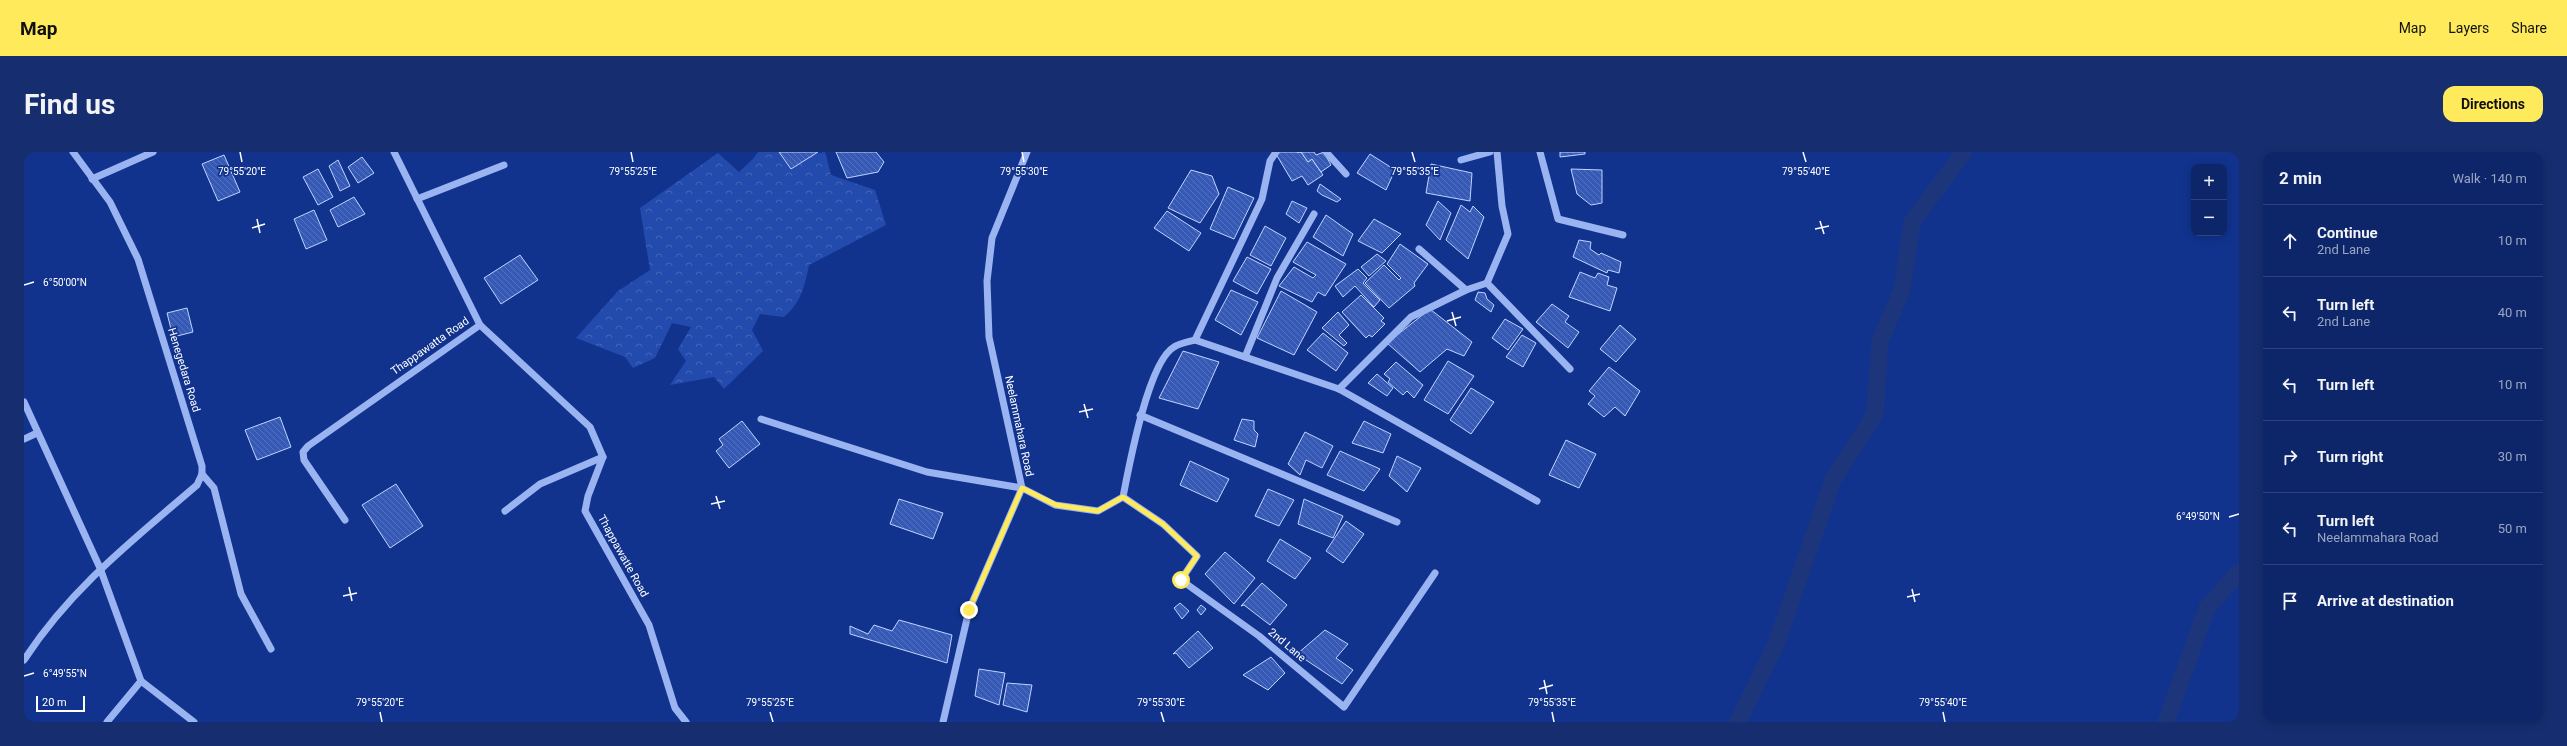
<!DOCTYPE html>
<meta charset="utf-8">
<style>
:root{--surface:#0d266a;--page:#162e70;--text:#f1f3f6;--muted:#9aa5c1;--line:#2d437e;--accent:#ffea5b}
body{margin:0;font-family:Roboto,sans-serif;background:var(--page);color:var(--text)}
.controls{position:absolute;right:12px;top:12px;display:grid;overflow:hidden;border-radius:8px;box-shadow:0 2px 10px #0003}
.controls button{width:36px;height:36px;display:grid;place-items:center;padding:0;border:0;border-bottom:1px solid var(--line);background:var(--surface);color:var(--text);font:20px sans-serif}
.scale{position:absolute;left:12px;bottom:10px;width:49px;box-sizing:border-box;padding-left:4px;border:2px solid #fff;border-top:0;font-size:11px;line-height:14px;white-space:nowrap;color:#fff;-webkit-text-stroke:3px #11338e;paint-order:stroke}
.stop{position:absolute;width:12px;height:12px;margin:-9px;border:3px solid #ffea5b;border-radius:50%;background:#fff}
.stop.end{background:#ffea5b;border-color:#fff;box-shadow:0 1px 4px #0008}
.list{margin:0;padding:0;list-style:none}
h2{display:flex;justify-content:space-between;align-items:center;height:52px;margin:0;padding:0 16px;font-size:17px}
h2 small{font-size:13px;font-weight:400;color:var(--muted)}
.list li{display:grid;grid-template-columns:26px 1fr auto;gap:12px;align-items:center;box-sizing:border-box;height:72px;padding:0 16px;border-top:1px solid var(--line)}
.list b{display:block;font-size:15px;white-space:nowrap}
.list p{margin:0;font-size:13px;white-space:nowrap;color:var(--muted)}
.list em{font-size:13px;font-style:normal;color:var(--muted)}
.icon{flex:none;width:22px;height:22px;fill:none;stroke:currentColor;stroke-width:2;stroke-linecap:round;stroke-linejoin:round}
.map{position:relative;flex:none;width:2215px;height:570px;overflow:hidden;border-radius:12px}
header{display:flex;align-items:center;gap:24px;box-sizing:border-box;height:56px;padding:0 20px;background:var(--accent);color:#111}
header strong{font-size:19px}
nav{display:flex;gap:22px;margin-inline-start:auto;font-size:14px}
.intro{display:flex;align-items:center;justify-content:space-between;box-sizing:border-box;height:96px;padding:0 24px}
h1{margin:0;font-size:28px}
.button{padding:10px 18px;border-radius:12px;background:var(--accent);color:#111;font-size:14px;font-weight:700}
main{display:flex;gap:24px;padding:0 24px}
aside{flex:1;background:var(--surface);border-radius:12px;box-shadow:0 2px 10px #0003}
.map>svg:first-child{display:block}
.forest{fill:url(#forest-crowns)}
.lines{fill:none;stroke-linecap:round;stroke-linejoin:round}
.canal{stroke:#1d367b;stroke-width:17}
.building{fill:url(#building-back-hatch);stroke:#c1d3fd}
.minor{stroke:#9ab4f2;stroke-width:7}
.route{stroke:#ffea5b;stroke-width:5}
.ticks{fill:none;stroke:#fff;stroke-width:1.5}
.labels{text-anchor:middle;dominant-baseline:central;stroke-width:3.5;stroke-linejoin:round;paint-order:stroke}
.street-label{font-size:11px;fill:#fff;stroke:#11338e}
.ticks-label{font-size:10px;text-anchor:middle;fill:#fff;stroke:#11338e;stroke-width:3.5;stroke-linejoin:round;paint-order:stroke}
</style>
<header>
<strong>Map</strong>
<nav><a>Map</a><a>Layers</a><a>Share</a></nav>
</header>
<div class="intro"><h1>Find us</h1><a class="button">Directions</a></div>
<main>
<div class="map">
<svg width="2215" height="570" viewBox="0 0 2215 570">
<defs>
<pattern id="forest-crowns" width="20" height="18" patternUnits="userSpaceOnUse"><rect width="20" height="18" fill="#234bad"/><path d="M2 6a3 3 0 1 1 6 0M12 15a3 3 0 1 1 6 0" fill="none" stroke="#4466b9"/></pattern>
<pattern id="building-back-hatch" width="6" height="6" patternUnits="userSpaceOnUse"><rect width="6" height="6" fill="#3559b5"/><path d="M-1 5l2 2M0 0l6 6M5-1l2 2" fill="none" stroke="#5372c0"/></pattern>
</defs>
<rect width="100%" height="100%" fill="#11338e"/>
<path class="forest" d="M734,0h26l6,7 35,-7 6,23 44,15 11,35 -77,40c-4,20 -8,38 -25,52l-24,-3 -8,16 11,21 -39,38 -10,-12 -44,8 16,-24 -8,-12 13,-22 -19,-4 -17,35 -22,10 -8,-11 -49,-19 42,-47 32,-21 -10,-62 78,-55 21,19 14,-13z"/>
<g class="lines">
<g class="canal">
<polyline points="1714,570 1752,492 1809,328 1851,262 1856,189 1878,138 1888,70 1940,0"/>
<polyline points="2142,570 2183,456 2215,420"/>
</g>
</g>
<g class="building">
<polygon points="755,0 794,0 767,17"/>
<polygon points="812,0 852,0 860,10 854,20 823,26"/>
<polygon points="1256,0 1277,0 1284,10 1288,7 1299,23 1284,33 1278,24 1268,29 1252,2"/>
<polygon points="1273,0 1290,0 1292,3 1300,0 1307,13 1297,20 1288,7 1284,10 1277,0"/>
<polygon points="1536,0 1561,0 1561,2 1536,5"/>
<polygon points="1346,2 1371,18 1362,38 1333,21"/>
<polygon points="200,3 216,40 194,49 178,12"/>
<polygon points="338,5 350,21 334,31 324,15"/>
<polygon points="314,8 326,34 316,39 305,14"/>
<polygon points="1407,12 1448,21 1446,49 1402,41"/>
<polygon points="294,17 309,45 294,53 279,25"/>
<polygon points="1547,17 1578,18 1578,51 1567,53 1553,42"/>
<polygon points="1167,18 1188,24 1195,42 1176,71 1144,56"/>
<polygon points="1296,32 1317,47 1313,50 1298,43 1293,39"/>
<polygon points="1204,35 1230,46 1210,87 1186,77"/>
<polygon points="330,45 341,62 314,75 306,58"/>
<polygon points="1268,49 1283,56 1275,71 1262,62"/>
<polygon points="1414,49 1427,61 1416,88 1402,73"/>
<polygon points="1437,53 1446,60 1449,54 1460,65 1444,107 1422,88"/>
<polygon points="290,58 303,88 282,97 270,67"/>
<polygon points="1143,59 1177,81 1165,99 1130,76"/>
<polygon points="1302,63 1329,82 1319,104 1289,85"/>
<polygon points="1350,67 1377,82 1358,101 1334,89"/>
<polygon points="1241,74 1262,86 1247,114 1226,103"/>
<polygon points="1555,88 1567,90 1566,97 1575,103 1577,101 1597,110 1595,121 1584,118 1583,121 1549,105"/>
<polygon points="1283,90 1322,112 1301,144 1294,140 1288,150 1255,134 1270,115 1289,126 1292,123 1269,110"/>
<polygon points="1376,92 1404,112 1390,131 1391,134 1365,156 1341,131 1360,113 1375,128 1377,126 1363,112"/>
<polygon points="1353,102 1362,109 1345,124 1337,115"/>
<polygon points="496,103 514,128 477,152 460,126"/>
<polygon points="1223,105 1247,117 1233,142 1209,129"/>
<polygon points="1334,117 1343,126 1339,131 1356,148 1350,155 1331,134 1319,145 1311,134"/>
<polygon points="1556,120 1571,126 1574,121 1585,125 1583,133 1593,136 1586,159 1545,145"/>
<polygon points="1207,138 1234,150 1217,183 1191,168"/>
<polygon points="1257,139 1293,160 1270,203 1233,186"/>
<polygon points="1454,140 1461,141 1463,147 1470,153 1467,160 1451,148"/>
<polygon points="1337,143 1360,166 1357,169 1361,172 1348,185 1345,183 1342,186 1318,160"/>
<polygon points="1528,152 1545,164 1541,170 1555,180 1544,196 1512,170"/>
<polygon points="163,156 169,180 149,185 143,161"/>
<polygon points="1406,157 1448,190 1440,204 1423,197 1396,220 1363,191"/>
<polygon points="1314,160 1325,173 1315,183 1323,191 1320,194 1298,176"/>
<polygon points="1481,167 1499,177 1484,198 1468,186"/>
<polygon points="1596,173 1612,187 1592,210 1576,197"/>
<polygon points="1299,181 1324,201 1312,219 1283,198"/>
<polygon points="1498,183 1512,191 1499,215 1482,205"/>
<polygon points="1159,199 1195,210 1174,257 1135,246"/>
<polygon points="1424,209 1450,224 1424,262 1400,248"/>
<polygon points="1372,210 1399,233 1390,246 1383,239 1379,243 1364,230 1366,227 1360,222"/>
<polygon points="1585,215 1616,239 1601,264 1591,255 1580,265 1564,252 1571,244 1565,239"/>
<polygon points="1353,222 1369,236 1363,244 1344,231"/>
<polygon points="1447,236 1470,250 1447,282 1426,268"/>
<polygon points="256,265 267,295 233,308 221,278"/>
<polygon points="1218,267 1230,269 1230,278 1234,282 1231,295 1210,288"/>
<polygon points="718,269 736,292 705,316 692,299 699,293 695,287"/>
<polygon points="1340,269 1367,282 1359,301 1328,291"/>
<polygon points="1281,280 1309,294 1298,316 1282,308 1276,323 1264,312"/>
<polygon points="1542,288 1572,302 1555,336 1525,323"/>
<polygon points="1316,299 1356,317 1340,339 1303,323"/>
<polygon points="1373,304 1397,316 1383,340 1365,324"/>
<polygon points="1166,309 1205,327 1193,350 1156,333"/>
<polygon points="372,332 399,374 366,396 338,353"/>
<polygon points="1244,337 1270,348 1255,374 1231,364"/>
<polygon points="875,347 919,361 909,387 866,372"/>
<polygon points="1280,347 1319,364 1309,386 1274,372"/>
<polygon points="1322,369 1340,382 1319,411 1302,399"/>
<polygon points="1256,387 1287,406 1271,427 1243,409"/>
<polygon points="1201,400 1231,426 1210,452 1181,422"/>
<polygon points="1238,431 1263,453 1246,473 1220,453 1217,454"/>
<polygon points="1156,451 1165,459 1158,467 1150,456"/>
<polygon points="1177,453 1182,457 1177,463 1173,458"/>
<polygon points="875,468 928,483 923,511 826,482 826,474 844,482 850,473 868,479"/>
<polygon points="1301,478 1324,492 1312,506 1329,518 1318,532 1273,502"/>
<polygon points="1174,479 1189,496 1165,516 1152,501 1149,502"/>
<polygon points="1247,505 1261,521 1244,538 1219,523"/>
<polygon points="955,517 981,521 975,553 951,544"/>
<polygon points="983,531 1008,533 1003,560 979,553"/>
</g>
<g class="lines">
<g class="minor">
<polyline points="1302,0 1322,22"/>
<polyline points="1516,0 1534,67 1599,83"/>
<polyline points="1437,8 1466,0"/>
<polyline points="68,27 129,0"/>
<polyline points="393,47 480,13"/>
<polyline points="1395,97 1442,138 1463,131 1546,217"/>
<polyline points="1463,131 1484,82 1478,54 1473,0"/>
<polyline points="456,173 566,275 579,305 564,344 561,359 625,473 651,556 662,570"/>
<polyline points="1171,188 1238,47 1246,9 1252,0"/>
<polyline points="1221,205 1253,126 1290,62"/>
<polyline points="1315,237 1387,165 1442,138"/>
<polyline points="0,250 76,416 117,529 170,570"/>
<polyline points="1116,263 1373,370"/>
<path d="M737,267l166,53 95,16 33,17 43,6 25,-14c6,-31 25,-135 51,-150 6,-4 14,-5 21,-7l144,49 198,112"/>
<polyline points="0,287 13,281"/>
<polyline points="178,322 190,336 217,442 247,497"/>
<polyline points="1099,345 1139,372 1173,404 1157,428 1235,484 1320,555 1411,421"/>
<polyline points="481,359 516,332 579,305"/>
<polyline points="321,368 280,308 279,300 284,294 456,173 370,0"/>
<path d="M0,508c47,-72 109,-120 173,-175l5,-11v-8l-64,-207 -28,-57 -37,-50"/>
<polyline points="83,570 117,529"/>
<polyline points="919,570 945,458 998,336 965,185 963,129 968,86 1003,0"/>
</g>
</g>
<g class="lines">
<polyline class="route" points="945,458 998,336 1032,353 1074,359 1099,345 1139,372 1173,404 1157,428"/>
</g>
<path class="ticks" d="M216,0l2,10M607,0l2,10M998,0l2,10M1388,0l3,10M1779,0l3,10M233,67l3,14M1796,69l4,13M228,76l13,-4M1791,77l14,-3M0,133l10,-3M1428,160l4,14M1423,169l14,-4M1060,252l4,14M1055,260l14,-3M692,344l4,13M687,352l14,-3M2205,365l10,-3M325,435l3,14M1888,437l3,13M319,444l14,-3M1883,445l13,-3M0,524l10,-3M1520,528l3,14M1515,537l14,-4M356,560l2,10M746,560l3,10M1137,560l3,10M1528,560l2,10M1919,560l2,10"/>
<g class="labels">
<g class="street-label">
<text transform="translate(406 194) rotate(-35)">Thappawatta Road</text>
<text transform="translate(160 218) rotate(73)">Henegedara Road</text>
<text transform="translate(995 274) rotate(78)">Neelammahara Road</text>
<text transform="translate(599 404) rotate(61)">Thappawatte Road</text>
<text transform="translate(1263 493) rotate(40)">2nd Lane</text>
</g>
</g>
<g class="ticks-label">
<text x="609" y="23">79°55'25"E</text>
<text x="1391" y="23">79°55'35"E</text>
<text x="1782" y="23">79°55'40"E</text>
<text x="218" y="23">79°55'20"E</text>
<text x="1000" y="23">79°55'30"E</text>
<text x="41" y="134">6°50'00"N</text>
<text x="2174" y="368">6°49'50"N</text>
<text x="41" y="525">6°49'55"N</text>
<text x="356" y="554">79°55'20"E</text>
<text x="746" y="554">79°55'25"E</text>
<text x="1137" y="554">79°55'30"E</text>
<text x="1528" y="554">79°55'35"E</text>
<text x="1919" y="554">79°55'40"E</text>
</g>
</svg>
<div class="controls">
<button>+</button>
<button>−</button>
</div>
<div class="scale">20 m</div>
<div class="stop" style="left:1157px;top:428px"></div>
<div class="stop end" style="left:945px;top:458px"></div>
</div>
<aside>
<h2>2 min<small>Walk · 140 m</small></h2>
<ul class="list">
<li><svg class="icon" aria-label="ahead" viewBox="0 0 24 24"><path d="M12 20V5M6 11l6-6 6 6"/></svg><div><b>Continue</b><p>2nd Lane</p></div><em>10 m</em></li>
<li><svg class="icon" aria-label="left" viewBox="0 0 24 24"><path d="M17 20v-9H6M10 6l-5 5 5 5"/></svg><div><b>Turn left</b><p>2nd Lane</p></div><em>40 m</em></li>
<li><svg class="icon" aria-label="left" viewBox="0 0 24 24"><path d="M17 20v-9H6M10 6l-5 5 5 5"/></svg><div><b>Turn left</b></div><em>10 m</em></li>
<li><svg class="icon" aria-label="right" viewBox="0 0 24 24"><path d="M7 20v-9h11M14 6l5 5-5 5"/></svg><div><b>Turn right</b></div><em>30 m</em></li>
<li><svg class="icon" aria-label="left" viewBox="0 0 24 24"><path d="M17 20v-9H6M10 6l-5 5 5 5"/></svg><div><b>Turn left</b><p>Neelammahara Road</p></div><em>50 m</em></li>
<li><svg class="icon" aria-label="arrive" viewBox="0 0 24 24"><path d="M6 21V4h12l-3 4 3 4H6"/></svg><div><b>Arrive at destination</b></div></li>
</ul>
</aside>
</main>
